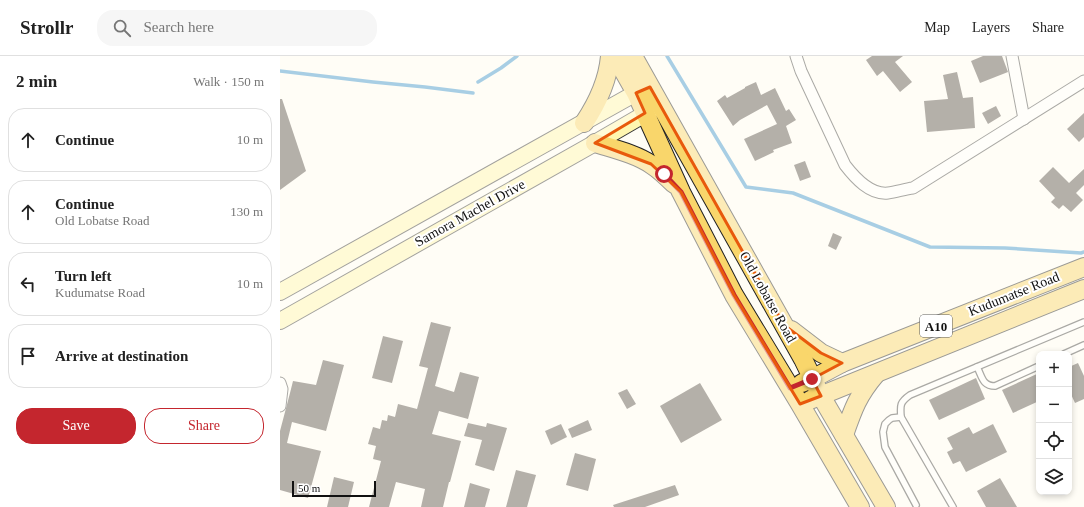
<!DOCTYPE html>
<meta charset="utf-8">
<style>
:root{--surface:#fff;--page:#f6f6f6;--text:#222;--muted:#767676;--line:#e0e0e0;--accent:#c4262e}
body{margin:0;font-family:"Times New Roman",serif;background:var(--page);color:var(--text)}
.controls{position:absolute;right:12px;bottom:12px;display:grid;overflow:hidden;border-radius:8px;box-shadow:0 2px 6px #0003}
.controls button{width:36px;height:36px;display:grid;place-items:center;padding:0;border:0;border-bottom:1px solid var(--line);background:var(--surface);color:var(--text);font:20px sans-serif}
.scale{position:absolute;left:12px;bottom:10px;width:84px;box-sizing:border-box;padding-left:4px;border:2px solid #111;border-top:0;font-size:11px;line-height:14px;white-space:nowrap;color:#111;-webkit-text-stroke:3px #fff;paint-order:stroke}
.stop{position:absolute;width:12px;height:12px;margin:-9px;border:3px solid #c4262e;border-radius:50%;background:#fff}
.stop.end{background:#c4262e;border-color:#fff;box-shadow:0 1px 4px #0008}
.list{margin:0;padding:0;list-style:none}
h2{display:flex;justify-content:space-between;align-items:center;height:52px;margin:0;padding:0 16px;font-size:17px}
h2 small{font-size:13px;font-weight:400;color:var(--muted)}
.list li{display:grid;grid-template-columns:26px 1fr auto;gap:12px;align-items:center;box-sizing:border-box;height:64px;margin:0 8px 8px;padding:0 8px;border:1px solid var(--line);border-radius:16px}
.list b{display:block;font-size:15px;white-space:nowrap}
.list p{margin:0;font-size:13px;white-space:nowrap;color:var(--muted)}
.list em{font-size:13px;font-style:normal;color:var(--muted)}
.actions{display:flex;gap:8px;padding:12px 16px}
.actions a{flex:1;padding:9px 0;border:1px solid var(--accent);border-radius:16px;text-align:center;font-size:14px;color:var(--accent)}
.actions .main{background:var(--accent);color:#fff}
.icon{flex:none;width:22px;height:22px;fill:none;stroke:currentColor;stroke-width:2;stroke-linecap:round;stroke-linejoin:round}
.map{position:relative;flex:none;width:804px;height:451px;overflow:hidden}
header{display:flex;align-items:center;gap:24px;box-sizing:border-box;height:56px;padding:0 20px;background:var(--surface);border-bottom:1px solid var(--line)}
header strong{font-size:19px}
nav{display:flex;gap:22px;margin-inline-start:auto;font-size:14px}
.search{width:280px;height:36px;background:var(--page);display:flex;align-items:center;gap:10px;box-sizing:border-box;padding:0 14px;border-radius:16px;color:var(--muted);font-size:15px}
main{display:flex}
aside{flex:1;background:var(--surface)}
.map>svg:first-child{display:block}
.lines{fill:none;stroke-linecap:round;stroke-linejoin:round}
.stream{stroke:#3f96cf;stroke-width:3.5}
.building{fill:#5a524d}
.lane-casing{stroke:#444;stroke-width:8}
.street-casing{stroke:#444;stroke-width:13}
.secondary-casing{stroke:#333;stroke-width:18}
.primary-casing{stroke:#222;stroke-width:20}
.lane{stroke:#fff;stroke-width:5.5}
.street{stroke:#fff;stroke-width:11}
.secondary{stroke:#fff6b0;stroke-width:16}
.primary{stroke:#f9d66b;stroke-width:18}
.route{stroke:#c4262e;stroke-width:5}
.marked{fill:none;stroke:#e8590c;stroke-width:3;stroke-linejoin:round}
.labels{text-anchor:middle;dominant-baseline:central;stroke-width:4;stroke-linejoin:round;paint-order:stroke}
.shield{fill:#fff;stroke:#585858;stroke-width:1}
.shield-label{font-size:13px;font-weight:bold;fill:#111}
.street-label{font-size:14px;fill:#111;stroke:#fff}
</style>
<header>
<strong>Strollr</strong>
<div class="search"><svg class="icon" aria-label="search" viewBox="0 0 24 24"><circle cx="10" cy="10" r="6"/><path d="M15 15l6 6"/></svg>Search here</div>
<nav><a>Map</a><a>Layers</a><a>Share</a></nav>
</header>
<main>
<aside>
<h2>2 min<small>Walk · 150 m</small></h2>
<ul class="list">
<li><svg class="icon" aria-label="ahead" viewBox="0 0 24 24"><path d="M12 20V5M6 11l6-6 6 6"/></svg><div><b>Continue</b></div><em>10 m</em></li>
<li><svg class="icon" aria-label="ahead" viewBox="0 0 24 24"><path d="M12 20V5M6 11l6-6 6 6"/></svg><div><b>Continue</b><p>Old Lobatse Road</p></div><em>130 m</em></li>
<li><svg class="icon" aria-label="left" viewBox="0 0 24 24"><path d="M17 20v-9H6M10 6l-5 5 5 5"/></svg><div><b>Turn left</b><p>Kudumatse Road</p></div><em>10 m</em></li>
<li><svg class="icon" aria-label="arrive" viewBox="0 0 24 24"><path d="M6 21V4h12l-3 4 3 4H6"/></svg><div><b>Arrive at destination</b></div></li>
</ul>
<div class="actions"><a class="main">Save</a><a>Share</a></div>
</aside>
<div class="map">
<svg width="804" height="451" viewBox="0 0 804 451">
<rect width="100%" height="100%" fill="#fffdf5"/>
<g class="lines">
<g class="stream">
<polyline points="387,0 466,131 513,137 650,191 725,192 801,197 804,196"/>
<polyline points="0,15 93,26 145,31 193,37"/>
<polyline points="198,26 221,12 237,0"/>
</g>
</g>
<g class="building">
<polygon points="592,0 623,0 615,6 632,26 620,36 603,15 597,20 586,4"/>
<polygon points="703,0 722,0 728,16 700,27 691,5"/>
<polygon points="677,16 683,42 693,41 695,72 647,76 644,45 668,43 663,19"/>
<polygon points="476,26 481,39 495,32 506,55 509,53 516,64 506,70 512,87 493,94 494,96 475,105 464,83 497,68 487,49 460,64 453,70 437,45 445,39 447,42 465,32 465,31"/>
<polygon points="0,43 2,43 26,115 0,134"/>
<polygon points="716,50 721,60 708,68 702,57"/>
<polygon points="804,57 804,81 799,86 787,73"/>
<polygon points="525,105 531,121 520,125 514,109"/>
<polygon points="773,111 789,127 804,113 804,129 796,137 803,144 791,156 783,149 779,153 771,146 775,142 759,125"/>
<polygon points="553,177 562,181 556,194 548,190"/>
<polygon points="151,266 171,271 155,330 174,336 180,316 199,321 188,363 159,355 152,378 181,385 170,426 169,426 163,451 141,451 145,433 116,426 109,451 89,451 101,405 93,403 96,390 88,388 93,371 100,373 102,364 107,365 108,359 115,361 118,348 137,353 148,312 139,310"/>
<polygon points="103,280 123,285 112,327 92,322"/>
<polygon points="43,304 64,309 46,375 12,366 7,387 41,395 28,442 0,434 0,375 10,337 13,325 36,329"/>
<polygon points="798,307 804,320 804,343 795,347 789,334 789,311"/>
<polygon points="759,317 759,345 733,357 722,334"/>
<polygon points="696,322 705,343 659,364 649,344"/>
<polygon points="420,327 442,364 401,387 380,350"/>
<polygon points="347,333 356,348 347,353 338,337"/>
<polygon points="308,364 312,374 292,382 288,373"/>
<polygon points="188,367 206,371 207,367 227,372 214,415 195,409 202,384 184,380"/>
<polygon points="281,368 287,381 271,389 265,375"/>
<polygon points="713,368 727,396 686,416 680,405 673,408 667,396 673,393 667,382 689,371 693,378"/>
<polygon points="295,397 316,403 308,435 286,429"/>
<polygon points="236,414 256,419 247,451 226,451"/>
<polygon points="54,421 74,426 68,451 47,451"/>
<polygon points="720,422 737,451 706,451 697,435"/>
<polygon points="190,427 210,433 205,451 184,451"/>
<polygon points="395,429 399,439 365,451 334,451 333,449"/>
</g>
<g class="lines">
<defs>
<g id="lane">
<polyline points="784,298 804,289"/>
<path d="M697,311c5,9 5,19 18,19l44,-20"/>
<polyline points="621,361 612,362 609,364 605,368 603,376 605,391 636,449"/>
<path d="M673,451l-52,-90c-1,-12 -1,-15 9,-22l174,-73"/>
</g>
<g id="street">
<path d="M516,0l5,15 44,94c10,13 25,30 43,28 8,-1 17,-4 25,-5l171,-107"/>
<polyline points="732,0 744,63"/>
<polyline points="0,327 2,333 0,350"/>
</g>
<g id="secondary">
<polyline points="0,236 356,37 367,32"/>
<polyline points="0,265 315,87 377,51"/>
</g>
<g id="primary">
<polyline points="335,0 356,37 401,136 454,239 520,348 580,451"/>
<polyline points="353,0 523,303 541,340 606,451"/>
<path d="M304,67c14,-21 24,-42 26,-67"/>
<path d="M315,87c19,6 41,11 57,22 8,5 15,12 22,19"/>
<polyline points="511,274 541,297 562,307"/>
<polyline points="522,327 532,323 562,307 804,211"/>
<polyline points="530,344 804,233"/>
<path d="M564,379c9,-26 14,-40 32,-61"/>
</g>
</defs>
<use href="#lane" class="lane-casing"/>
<use href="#street" class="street-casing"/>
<use href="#secondary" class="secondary-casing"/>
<use href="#primary" class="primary-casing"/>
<use href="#lane" class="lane"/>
<use href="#street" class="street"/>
<use href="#secondary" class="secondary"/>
<use href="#primary" class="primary"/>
</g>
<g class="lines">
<polyline class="route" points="384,118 401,136 454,239 510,332 532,323"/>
</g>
<path d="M0 0H804V451H0ZM370,31l134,238 37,28 21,10 -30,16 9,17 -21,8 -66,-109 -53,-103 -30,-28 -56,-21 50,-30 -9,-20z" fill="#fffdf5" fill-opacity=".55" fill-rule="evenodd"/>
<path class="marked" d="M370,31l134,238 37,28 21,10 -30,16 9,17 -21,8 -66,-109 -53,-103 -30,-28 -56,-21 50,-30 -9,-20z"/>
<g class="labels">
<rect class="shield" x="640" y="259" width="32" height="22" rx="3"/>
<g class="shield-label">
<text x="656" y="270">A10</text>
</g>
<g class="street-label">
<text transform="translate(190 157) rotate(-29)">Samora Machel Drive</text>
<text transform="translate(734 238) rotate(-22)">Kudumatse Road</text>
<text transform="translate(488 241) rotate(61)">Old Lobatse Road</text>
</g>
</g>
</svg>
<div class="controls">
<button>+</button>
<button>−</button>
<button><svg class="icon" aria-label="locate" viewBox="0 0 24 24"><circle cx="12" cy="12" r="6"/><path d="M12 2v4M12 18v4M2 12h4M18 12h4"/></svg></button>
<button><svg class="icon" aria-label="layers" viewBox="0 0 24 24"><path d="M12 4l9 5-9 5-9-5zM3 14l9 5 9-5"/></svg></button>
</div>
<div class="scale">50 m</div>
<div class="stop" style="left:384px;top:118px"></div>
<div class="stop end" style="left:532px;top:323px"></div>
</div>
</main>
